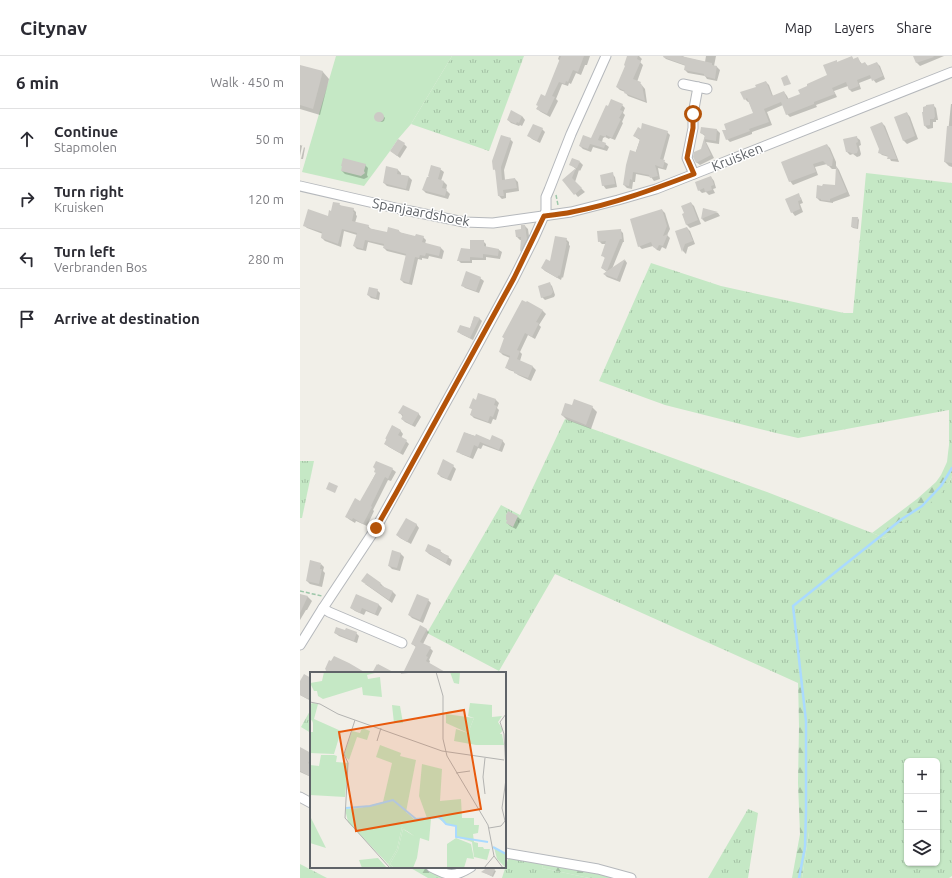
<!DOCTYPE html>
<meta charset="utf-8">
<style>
:root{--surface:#fff;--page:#f7f7f7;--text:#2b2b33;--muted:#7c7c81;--line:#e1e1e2}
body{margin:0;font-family:Ubuntu,sans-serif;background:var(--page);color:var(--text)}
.controls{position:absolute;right:12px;bottom:12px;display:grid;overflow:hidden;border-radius:6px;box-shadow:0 1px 3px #0004}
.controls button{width:36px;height:36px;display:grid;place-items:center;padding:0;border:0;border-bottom:1px solid var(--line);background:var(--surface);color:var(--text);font:20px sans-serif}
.stop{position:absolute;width:12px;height:12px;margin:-9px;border:3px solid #b45309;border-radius:50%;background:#fff}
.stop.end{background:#b45309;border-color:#fff;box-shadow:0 1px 4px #0008}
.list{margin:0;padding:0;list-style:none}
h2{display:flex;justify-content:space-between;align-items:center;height:52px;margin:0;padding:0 16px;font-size:17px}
h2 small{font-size:13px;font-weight:400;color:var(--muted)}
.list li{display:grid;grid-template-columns:26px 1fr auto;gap:12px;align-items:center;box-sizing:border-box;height:60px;padding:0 16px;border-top:1px solid var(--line)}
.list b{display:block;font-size:15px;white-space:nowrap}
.list p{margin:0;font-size:13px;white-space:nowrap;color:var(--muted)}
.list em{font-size:13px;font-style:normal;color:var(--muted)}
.icon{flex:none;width:22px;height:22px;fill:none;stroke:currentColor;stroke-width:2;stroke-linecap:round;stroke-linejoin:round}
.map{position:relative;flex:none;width:652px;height:822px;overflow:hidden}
header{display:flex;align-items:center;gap:24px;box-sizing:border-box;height:56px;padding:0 20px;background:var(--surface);border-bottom:1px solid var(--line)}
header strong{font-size:19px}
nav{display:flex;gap:22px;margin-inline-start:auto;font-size:14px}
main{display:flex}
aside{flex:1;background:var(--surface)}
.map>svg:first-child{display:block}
.grass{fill:url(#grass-tufts);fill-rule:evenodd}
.forest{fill:url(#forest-firs)}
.garden{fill:#c5e8c5}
.shadow{fill:#0003}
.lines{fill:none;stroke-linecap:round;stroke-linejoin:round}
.stream{stroke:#aadaff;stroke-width:2.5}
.building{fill:#cccac5}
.minor-casing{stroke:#b5b8bc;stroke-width:11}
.path{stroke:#9cc7a9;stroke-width:1.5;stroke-dasharray:4 2;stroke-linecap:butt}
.minor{stroke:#fff;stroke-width:9}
.route{stroke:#b45309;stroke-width:5}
.labels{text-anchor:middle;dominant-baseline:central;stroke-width:3;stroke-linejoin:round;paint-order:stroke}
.street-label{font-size:14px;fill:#5f6368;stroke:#fff}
.inset-river{fill:none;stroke:#aadaff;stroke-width:2}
.inset-road{fill:none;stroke:#b3b3b1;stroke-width:1}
.view{fill:#e8590c;fill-opacity:0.15;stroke:#e8590c;stroke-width:2}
.inset-edge{fill:none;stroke:#5f6368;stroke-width:2}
</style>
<header>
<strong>Citynav</strong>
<nav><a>Map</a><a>Layers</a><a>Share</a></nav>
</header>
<main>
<aside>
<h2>6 min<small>Walk · 450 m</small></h2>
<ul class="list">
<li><svg class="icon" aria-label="ahead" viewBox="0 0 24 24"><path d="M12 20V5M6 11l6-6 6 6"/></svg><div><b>Continue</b><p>Stapmolen</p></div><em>50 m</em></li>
<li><svg class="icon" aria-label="right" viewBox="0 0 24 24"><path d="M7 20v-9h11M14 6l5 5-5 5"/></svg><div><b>Turn right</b><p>Kruisken</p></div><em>120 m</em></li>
<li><svg class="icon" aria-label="left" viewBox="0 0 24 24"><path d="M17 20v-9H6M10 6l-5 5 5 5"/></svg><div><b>Turn left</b><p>Verbranden Bos</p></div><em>280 m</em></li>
<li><svg class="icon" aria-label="arrive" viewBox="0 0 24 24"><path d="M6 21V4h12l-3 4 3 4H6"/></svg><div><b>Arrive at destination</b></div></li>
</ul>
</aside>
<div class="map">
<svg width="652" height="822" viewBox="0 0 652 822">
<defs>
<pattern id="grass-tufts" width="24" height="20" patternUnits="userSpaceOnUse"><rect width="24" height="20" fill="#c5e8c5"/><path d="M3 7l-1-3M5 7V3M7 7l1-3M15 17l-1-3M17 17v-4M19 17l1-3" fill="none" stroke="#a3c0a4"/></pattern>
<pattern id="forest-firs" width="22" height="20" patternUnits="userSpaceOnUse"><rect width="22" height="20" fill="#c5e8c5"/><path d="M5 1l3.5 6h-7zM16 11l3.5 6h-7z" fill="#a3c0a4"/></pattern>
</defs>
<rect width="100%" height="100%" fill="#f1efe8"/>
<g class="grass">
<polygon points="152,0 224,0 189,95 111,68"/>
<polygon points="566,117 652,127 652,397 648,397 649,389 649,354 498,382 476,377 365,349 299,325 351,207 421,230 544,257 553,257"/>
<path d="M265,363l202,73 118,46 64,-55 3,-7v400l-3,2h-147l7,-46 -11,-155v6l-243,-109 -56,97 -72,-38 74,-128 19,10zM607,705h30v102h-30z"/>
<polygon points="0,405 14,405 2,462 0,462"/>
<polygon points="11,653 11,677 1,671"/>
<polygon points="448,753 458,757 448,822 408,822"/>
<polygon points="209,800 244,806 242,812 289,822 202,822"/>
<polygon points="0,808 27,822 0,822"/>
</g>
<g class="forest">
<polygon points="648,397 652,397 652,420 649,427 639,440 585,482 572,477 617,443 636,426 641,419 647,406"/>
<polygon points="500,619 503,621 509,670 509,776 502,822 492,822 500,778 498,727 499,671 498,621"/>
<polygon points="244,806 321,822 289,822 242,812"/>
<polygon points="109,811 127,811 144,820 143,822 128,822"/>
</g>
<polygon class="garden" points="36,0 152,0 111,68 98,83 90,95 64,130 2,116"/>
<g class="shadow">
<polygon points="259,0 290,0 287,9 285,9 281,19 276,17 271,28 269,27 268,30 262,28 256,43 258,45 250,61 241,56 237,53 246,41 260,5 258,3"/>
<polygon points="328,0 339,0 342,3 340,6 343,9 337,26 340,27 345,33 347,47 328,40 325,36 320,34 317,31 326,10"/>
<polygon points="363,0 384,0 383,1 405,6 406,0 416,0 414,10 417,11 420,14 417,25 407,23 405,20 388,17 385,14 386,10 366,3"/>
<polygon points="614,0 644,0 620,10 617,7"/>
<polygon points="552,1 554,4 558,3 562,8 565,7 568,10 577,7 580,10 585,23 576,27 572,22 559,27 561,33 552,36 549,33 548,30 534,35 537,41 516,49 517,51 490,61 487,58 483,49 467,56 472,69 452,76 452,78 430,86 427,83 428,76 454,58 449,46 448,46 445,43 457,31 466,26 469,29 473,40 484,36 487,40 489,44 501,39 532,19"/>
<polygon points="0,10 23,16 29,23 20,59 0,53"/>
<polygon points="651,48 652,48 652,111 649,110 645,106"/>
<polygon points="322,49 325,52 323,57 325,59 322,66 323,67 315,84 310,82 309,83 305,81 303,82 302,86 305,88 309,91 307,95 293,91 291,96 283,93 280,90 292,83"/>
<polygon points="633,49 636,52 638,64 636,64 636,66 633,66 633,72 628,73 625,70"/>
<polygon points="79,57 81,57 85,62 84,65 82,66 79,65 76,62 76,59"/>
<polygon points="607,57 610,61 618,83 607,88 604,85 595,62"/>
<polygon points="222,60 225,64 222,70 220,69 219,70 211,67 208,64"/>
<polygon points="582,67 585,70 599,106 591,105 589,101 582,99 579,96 580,93"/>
<polygon points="242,73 245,76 240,87 232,83 229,80"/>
<polygon points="342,74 367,76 370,79 363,105 368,108 366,114 358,112 360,123 354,125 351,121 336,118 335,126 333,126 332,133 327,132 324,129 340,84 334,80"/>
<polygon points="417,74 420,77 419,88 406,86 414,102 400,109 396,106 402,93 405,80 401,77"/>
<polygon points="556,81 560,84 561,89 559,90 561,98 560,100 557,101 553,98 550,99 547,96"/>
<polygon points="210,83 213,86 204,114 205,124 215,123 218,126 219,135 206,137 206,142 202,143 199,140 196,115 194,113"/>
<polygon points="104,88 107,91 100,102 91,95"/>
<polygon points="0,89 3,90 2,90 0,100"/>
<polygon points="527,89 530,92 536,106 536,110 539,114 550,140 533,146 533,147 520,145 517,142 536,130 537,113 532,113 527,108 515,111 518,119 493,129 490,125"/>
<polygon points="4,91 5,92 3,103 1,103"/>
<polygon points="280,106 283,109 280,115 279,114 275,126 285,136 278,141 263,124 276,113 271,109"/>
<polygon points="65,109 68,112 67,119 68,121 64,123 45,118 42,115 43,111"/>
<polygon points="87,112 98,114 101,117 101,119 109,121 112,124 109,135 87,130 84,127"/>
<polygon points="140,113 144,116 141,125 144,126 147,129 146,134 150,138 148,143 126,137 123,134"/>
<polygon points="312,118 315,121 317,131 306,133 303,129"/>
<polygon points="411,121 414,125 416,132 413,133 415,137 409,139 406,136 402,137 399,134"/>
<polygon points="498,138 501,142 503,147 500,148 503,156 495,160 492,156"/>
<polygon points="391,147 394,150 401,168 390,172 387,169 383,159 385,158"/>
<polygon points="39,148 42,151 53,153 56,156 56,159 57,160 55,167 68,170 71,173 87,177 99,175 101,177 116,181 123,181 126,184 125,188 141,192 144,195 142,203 129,200 128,203 122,202 122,204 118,203 112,229 104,227 101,224 107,200 87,195 84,192 84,190 68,186 66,195 57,193 54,190 57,179 44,175 41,191 25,185 22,182 23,178 7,172 4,169 28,161 31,156"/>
<polygon points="362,154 365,157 370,173 367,179 370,182 366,193 362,191 360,195 357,194 353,190 342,193 339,190"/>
<polygon points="404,154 418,157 420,160 405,166 402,163"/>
<polygon points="558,162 559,164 558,173 553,172 552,171"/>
<polygon points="225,170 228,173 230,187 224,198 221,196 222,184 220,184 217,181"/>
<polygon points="387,172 390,175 395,188 388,191 386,198 383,195 376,176"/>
<polygon points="320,174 323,177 324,186 323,186 312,213 325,204 327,207 320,226 307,221 304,218 307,216 302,212 306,203 302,199 306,188 302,188 299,185"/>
<polygon points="266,183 269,186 269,189 270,190 263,222 262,221 261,224 245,215 242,212 251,207"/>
<polygon points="183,185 186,188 186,192 199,194 202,196 200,203 186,201 186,204 172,204 172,207 161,207 158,204 171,194"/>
<polygon points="180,222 184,225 179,237 165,232 162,229"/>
<polygon points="249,227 252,230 255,239 254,241 245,244 242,241"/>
<polygon points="77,234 80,237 79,244 71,242 68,239"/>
<polygon points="227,247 243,255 246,258 239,269 241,271 235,283 228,279 220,296 222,298 220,305 233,311 236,314 231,325 218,319 215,316 209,314 206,311 210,302 203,299 200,296 205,283 203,281"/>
<polygon points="174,261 180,263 182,265 173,284 161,278 158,275 170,273"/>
<polygon points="179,338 196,344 199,347 197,352 199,354 196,364 193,363 191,368 174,362 171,359 173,354 170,351 177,345"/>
<polygon points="292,351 297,356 291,373 267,364 262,359"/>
<polygon points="100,357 118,357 121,361 115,371 105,366 102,363 103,361"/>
<polygon points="93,370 100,374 103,378 101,382 106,385 109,388 103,399 89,391 85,388 87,384 86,383"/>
<polygon points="165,377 191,385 202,384 205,388 202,396 183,389 181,393 178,392 173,403 161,398 158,395"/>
<polygon points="153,410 156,413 151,425 141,421 138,418"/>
<polygon points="92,413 96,416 91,425 88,424 73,454 74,455 67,470 56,465 55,467 50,464 46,461 61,446 76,417"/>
<polygon points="218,461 221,464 216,473 210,470 207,467"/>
<polygon points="116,468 119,472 111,488 100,482 97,479"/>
<polygon points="126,495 140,495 152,504 150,510 129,498"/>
<polygon points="100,497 104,501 100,515 92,513 89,510"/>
<polygon points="21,508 24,511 23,515 25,517 22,531 10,528 7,525"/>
<polygon points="65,528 81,528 84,531 83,532 93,536 96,539 92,547"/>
<polygon points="0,539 8,541 12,545 7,554 6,554 0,564"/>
<polygon points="57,539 79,549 82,552 78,560 66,555 64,559 55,555 51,552"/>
<polygon points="128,544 131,547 123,567 112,562 109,559"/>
<polygon points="126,573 129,576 123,588 130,592 133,595 129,604 130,605 129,608 144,617 104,617 116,591 112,588"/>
<polygon points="35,577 56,577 59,580 57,587 39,580"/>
<polygon points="11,623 11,645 0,639 0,627"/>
<polygon points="0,692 11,698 11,721 0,716"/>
<polygon points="194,814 196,815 193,821 183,816"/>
</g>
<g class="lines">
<polyline class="stream" points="499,822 505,791 506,755 506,665 493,550 602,463 622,450 641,430 652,412"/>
</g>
<g class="building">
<polygon points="261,0 284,0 278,16 273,14 268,26 266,25 265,28 259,26 252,40 255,41 247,58 236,53 238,50 236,49 241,38 245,40"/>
<polygon points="327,0 338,0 337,3 341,5 333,23 341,26 340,28 342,29 345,45 324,37 325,35 316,31 325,10 324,9"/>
<polygon points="364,0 381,0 412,7 412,9 417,10 415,23 404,20 404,18 384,14 385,9 363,1"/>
<polygon points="552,0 553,3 558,1 561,8 565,6 567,10 577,6 583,20 572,25 570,19 557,24 559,30 549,34 546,26 532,32 535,38 514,46 514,48 486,59 481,46 464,53 469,66 449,73 450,75 426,84 422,74 426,74 424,68 453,57 447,42 444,44 440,36 456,31 455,29 466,25 472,40 484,35 487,43 500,38 498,34 507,30 507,28 527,19 523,9 537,4 537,6"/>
<polygon points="613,0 633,0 634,1 616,7"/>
<polygon points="0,9 23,15 13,53 0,49"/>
<polygon points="487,19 491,28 484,30 481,22"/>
<polygon points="311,43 323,48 320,54 323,55 319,62 321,63 312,82 306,79 306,81 300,79 298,84 306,87 304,92 290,88 288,93 279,90 283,79 291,82 306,49 308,50"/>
<polygon points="634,48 635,61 634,62 634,63 630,63 630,69 624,70 622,56 623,56 623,51 626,50 626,49"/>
<polygon points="211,54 222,60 219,67 217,66 216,68 207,64"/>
<polygon points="607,56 615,80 603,85 594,61"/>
<circle cx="79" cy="61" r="5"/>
<polygon points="582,66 597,103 587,103 588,100 578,97 579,93 570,71"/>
<polygon points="342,67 368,75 360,103 365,104 363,112 355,109 358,120 350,122 349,119 333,116 332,124 330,123 329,130 323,129 326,109 330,94 336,96 340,83 333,80 338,71 341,73"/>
<polygon points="233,68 243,72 237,85 227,80"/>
<polygon points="647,70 652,70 652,107 644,106"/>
<polygon points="401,71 417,73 416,85 404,83 411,99 396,107 393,101 394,96 401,93 405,79 400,77"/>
<polygon points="201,79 211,82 201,111 202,124 215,122 217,132 203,134 204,140 198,140 195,113 193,114 192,105"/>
<polygon points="557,80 558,86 556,87 558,94 557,97 553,98 549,96 546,96 543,83"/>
<polygon points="98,83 105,87 97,100 90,95"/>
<polygon points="527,88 533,102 532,110 528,110 523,105 513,108 516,116 489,126 481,106"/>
<polygon points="43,102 66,108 64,115 65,117 61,120 41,115 42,110 41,110"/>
<polygon points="272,102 280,105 277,112 276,112 272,122 282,132 274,139 262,124 276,112 269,109"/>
<polygon points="131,109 141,112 138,123 144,125 142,132 147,133 145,140 122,134 127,121 129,121 128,120"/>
<polygon points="86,110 98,113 97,118 109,120 106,133 83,127"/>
<polygon points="536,110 547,136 530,143 530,145 521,144 521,143 516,142 517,129 522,130 523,128 535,129"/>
<polygon points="313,116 315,128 302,130 300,119"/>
<polygon points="411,120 414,129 411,130 412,134 405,136 404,132 398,135 395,126"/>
<polygon points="499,137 501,144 498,145 500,153 491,157 485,143"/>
<polygon points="33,146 40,147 39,149 54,152 53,156 54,156 52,165 69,169 68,172 87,176 88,171 99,174 99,176 115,180 116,178 124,180 122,186 141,191 139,200 126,197 125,200 120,199 119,202 115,201 109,227 100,224 106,198 83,192 84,188 65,184 63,193 53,190 57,177 42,173 38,188 21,182 22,176 3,170 8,153 28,160 29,154 31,155"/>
<polygon points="391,146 398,164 386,169 382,158 384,157 381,150"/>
<polygon points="403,152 418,156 401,163"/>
<polygon points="362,153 367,170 363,180 368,178 363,190 359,189 357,193 353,191 351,186 338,191 330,163"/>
<polygon points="552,161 558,161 557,172 551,171"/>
<polygon points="221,169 225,169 227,183 220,196 221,181 216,181 215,174 221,173"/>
<polygon points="387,171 393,185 385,188 382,196 375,175"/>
<polygon points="321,173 322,183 320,183 307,215 325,203 317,223 303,218 307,215 301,212 305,201 301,200 306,185 298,186 297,175"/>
<polygon points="255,180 267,182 266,186 267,186 260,220 259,219 257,222 241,212 246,203 250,205"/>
<polygon points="170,184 184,184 184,190 199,193 198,200 183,198 183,202 170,201 170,205 157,205 161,192 170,193"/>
<polygon points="166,215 181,221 176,235 161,230"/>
<polygon points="250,226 253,236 251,239 241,242 238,230"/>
<polygon points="69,231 78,233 76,242 67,239"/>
<polygon points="222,244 226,246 227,245 243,254 236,266 239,267 232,281 225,277 217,294 220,295 217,303 233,310 228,322 214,317 214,315 205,312 210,300 199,296 204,282 202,281"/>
<polygon points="174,260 180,262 170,282 157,276 160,269 170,272"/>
<polygon points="178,337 196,343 194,349 197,350 193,361 190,360 188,366 170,359 172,353 169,352 173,342 176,344"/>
<polygon points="274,343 293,350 286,369 261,359 265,347 272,349"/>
<polygon points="103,349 119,357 112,369 101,363 103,359 98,357"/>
<polygon points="92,369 101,374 98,379 107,384 100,397 84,388 87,382 85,383"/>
<polygon points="164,376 175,380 176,378 190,384 192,379 203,384 199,394 180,386 178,391 174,389 170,401 156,396"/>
<polygon points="143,403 154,409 147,423 137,418"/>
<polygon points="76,405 93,412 88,423 85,421 71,450 72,451 63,468 53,462 52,464 45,461 55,442 60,445 76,417 74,416 75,413 73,411"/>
<polygon points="29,426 38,430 35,437 26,433"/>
<polygon points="208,455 218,460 213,471 206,467 207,464 206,464 206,459"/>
<polygon points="106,462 117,468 107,486 96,479"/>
<polygon points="128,488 141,494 140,496 149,500 146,507 125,495"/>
<polygon points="92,494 101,497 97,512 88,510"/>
<polygon points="10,504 21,507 20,513 22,513 19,528 6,525"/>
<polygon points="67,517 81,527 80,529 93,535 89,544 61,525"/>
<polygon points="0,538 8,540 0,557"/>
<polygon points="56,538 79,548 75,558 62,552 60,557 50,552"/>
<polygon points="117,538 129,543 120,564 108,559"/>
<polygon points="120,569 127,573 120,586 131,591 126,600 128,601 126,605 147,617 103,617 116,590 111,588"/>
<polygon points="36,571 45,574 46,572 57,576 54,585 34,577"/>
<polygon points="34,600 49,607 66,617 25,617 26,614 25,613 29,604 31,605"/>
<polygon points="77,608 78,609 78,608 95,617 72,617"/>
<polygon points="4,618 11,622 11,638 8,643 0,639 0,625"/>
<polygon points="0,691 11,697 11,702 8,707 11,709 11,721 0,715"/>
<polygon points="188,811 195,813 192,820 181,816"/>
</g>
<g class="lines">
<defs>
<g id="minor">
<polyline points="383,28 407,33"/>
<polyline points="394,118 387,102 393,72 393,58 398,31"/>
<polyline points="0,130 100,153 164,166 193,167 271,156 318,144 356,133 394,118 652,16"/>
<polyline points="23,552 29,556 102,587"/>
<polyline points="0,589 23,552 76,472 170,303 214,222 234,182 246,155 246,141 249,134 271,78 306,0"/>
<polyline points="0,741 11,747"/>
<polyline points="205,797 298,813 331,822"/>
<path d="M131,811c17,9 23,11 40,0"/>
</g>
</defs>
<use href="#minor" class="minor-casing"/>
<g class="path">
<polyline points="256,139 258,149"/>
<polyline points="0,535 22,540"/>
</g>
<use href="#minor" class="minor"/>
</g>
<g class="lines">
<path class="route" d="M76,472l20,-35 118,-215 30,-62c9,-1 19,-2 28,-4 42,-8 82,-23 122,-38l-7,-16 6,-30v-14"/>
</g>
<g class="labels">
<g class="street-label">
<text transform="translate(437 101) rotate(-22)">Kruisken</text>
<text transform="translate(121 156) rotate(11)">Spanjaardshoek</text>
</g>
</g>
<g transform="translate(10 616)">
<rect width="196" height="196" fill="#f1efe8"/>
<path d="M14,0h55l-12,3 1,4 12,-2 2,20 -19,-2 -1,-8 -39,12 -5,-3 -1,-5h-3l-4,-8 12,-2zM140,0h10l-1,12 -5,-1zM3,31l5,1 -4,15 27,12 -7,23 -24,-1v-21h3v-9l-1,-3 -2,1v-17zM160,31l22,2v12l10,-1 -4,6 5,8 -3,4h2l2,11h-28l-22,-4 2,-12 12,4 6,-15 -6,-2zM82,33l8,1 3,17h-9zM52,56l8,3 -3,9 -10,-3 -8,23 -5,-5 8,-24 8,2zM70,73l21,8 -1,3 16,4 -10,52 8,7 13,-1 -8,-22 3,-32 20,5 -2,32 21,-2 1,19h12v7h5l-1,8 -5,1 1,8 4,1v4h5l1,2h6l-3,11 -13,-3 -2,-15 -15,-5 -1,-11 -9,-1 -9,-7 -7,1 -2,22 -9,-3 -3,20 -4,10h-19l-4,-4 8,-14 5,-21 11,7 -12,-9 -5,22 -9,15 -40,-42 -3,-13 15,-1 23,-6 9,-39 -16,-6zM11,83h13l3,1 -1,6 12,1 -3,34 -35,-2v-30l9,1zM0,144l16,32 -16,-5zM146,166l15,6 3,15 -7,-1 -3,10h-17v-24zM184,175l12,7v14l-9,-9zM68,186l9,10h-25l-3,-8z" fill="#c5e8c5"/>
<path d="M92,155l13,8 -12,-6 -5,21 -8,14 4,4h-3l-3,-4 9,-15z" fill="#c5e8c5"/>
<path d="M136,42l28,4 -6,15 -22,-10z" fill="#c5e8c5"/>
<path class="inset-river" d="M36,136l24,-2 23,-6 23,19 24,-2 6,7 10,2v11l32,5M183,175l13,7"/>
<path class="inset-road" d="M126,0l7,24v43l4,17 41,69 6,31 9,12M91,1l14,-1M0,30l10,2 18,10 104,37 62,9M196,42l-6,8 4,12 2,36M45,48l-11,34 4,9 -3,55 45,50M67,69l4,-13M175,86l-2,19 2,17M146,101l14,-2M179,156l12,-2 4,-5 -3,-13 4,-29M174,196l10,-12"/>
<path class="view" d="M154,38l17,99 -125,22 -17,-99z"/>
<rect width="196" height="196" class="inset-edge"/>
</g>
</svg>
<div class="controls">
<button>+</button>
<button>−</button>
<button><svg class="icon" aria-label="layers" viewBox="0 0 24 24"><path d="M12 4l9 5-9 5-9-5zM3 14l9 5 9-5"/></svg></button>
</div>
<div class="stop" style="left:393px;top:58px"></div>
<div class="stop end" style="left:76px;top:472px"></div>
</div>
</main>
